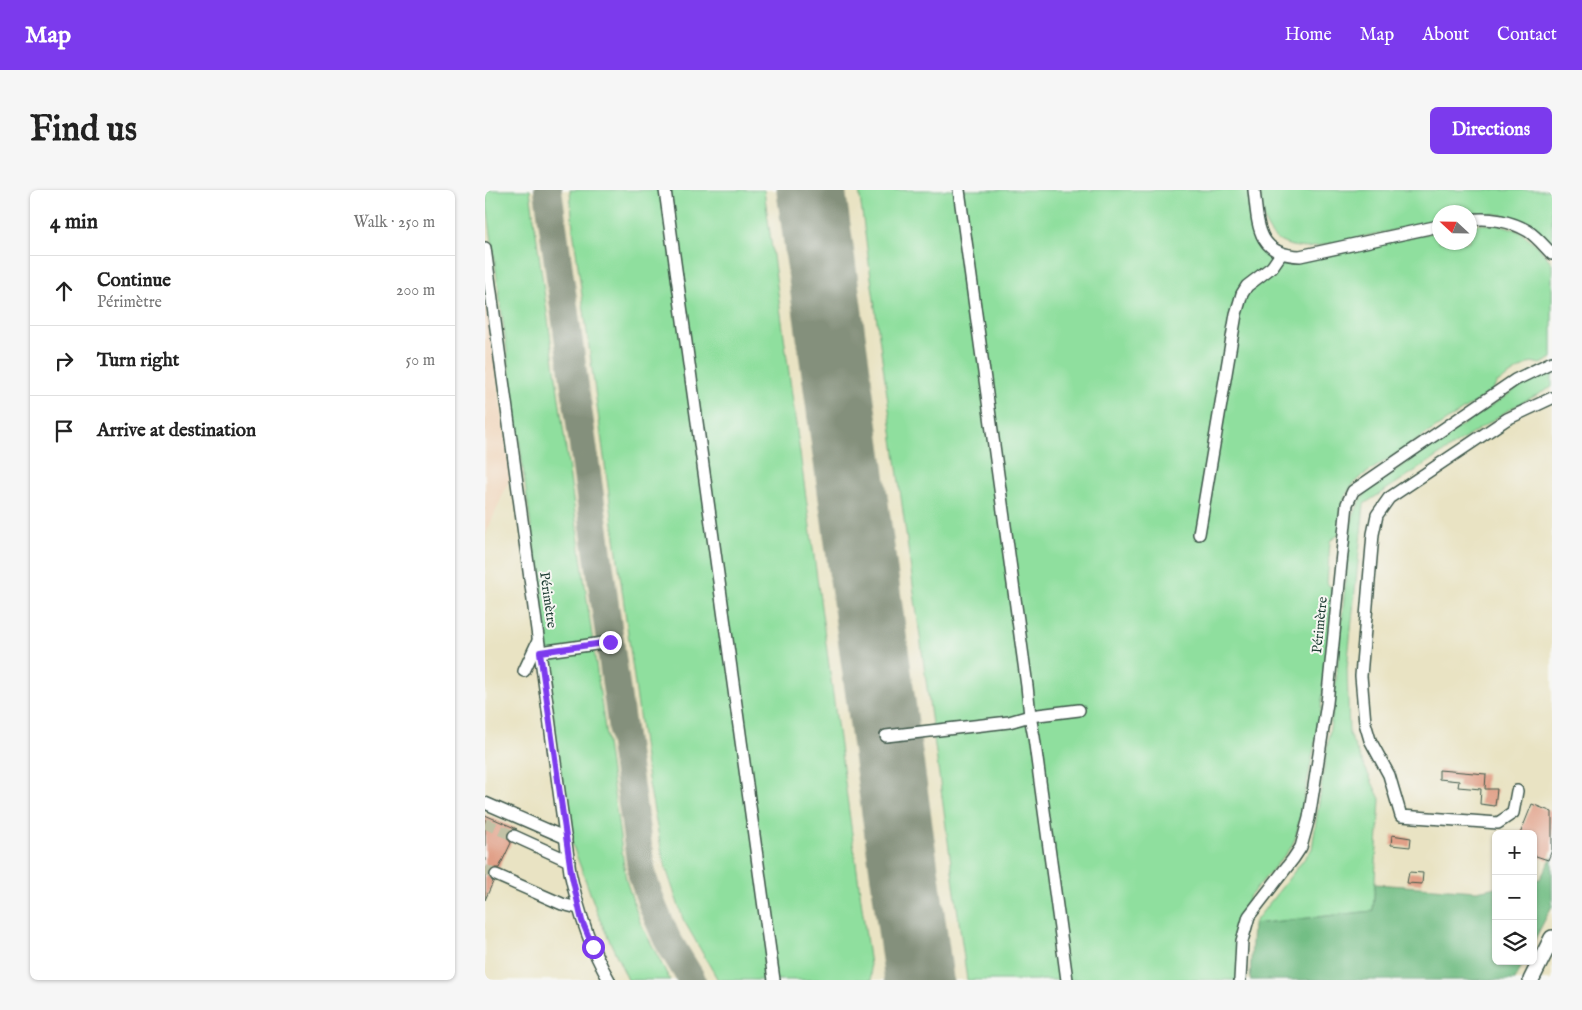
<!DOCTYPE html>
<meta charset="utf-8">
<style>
:root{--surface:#fff;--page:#f6f6f6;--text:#222;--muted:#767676;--line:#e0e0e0;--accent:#7c3aed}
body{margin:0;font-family:"IM FELL English",serif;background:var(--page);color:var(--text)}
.controls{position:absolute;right:15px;bottom:15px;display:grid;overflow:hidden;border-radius:8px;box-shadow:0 1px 4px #0004}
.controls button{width:45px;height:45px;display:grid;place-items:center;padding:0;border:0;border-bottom:1px solid var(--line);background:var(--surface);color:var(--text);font:25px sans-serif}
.compass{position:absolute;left:947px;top:15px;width:45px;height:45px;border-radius:50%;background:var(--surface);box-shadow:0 1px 4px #0004;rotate:292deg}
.stop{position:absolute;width:15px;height:15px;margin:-11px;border:4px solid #7c3aed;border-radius:50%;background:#fff}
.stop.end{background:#7c3aed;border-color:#fff;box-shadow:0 1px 5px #0008}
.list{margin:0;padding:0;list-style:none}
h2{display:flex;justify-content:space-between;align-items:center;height:65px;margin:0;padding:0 20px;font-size:21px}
h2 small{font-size:16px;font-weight:400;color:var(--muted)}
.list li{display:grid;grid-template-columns:32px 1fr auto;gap:15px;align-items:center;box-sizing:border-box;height:70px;padding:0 20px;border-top:1px solid var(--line)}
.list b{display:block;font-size:19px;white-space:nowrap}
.list p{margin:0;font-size:16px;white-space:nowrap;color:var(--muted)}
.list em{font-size:16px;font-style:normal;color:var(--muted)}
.icon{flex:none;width:28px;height:28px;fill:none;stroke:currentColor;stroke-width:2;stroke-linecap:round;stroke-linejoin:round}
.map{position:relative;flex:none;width:1067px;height:790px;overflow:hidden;border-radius:8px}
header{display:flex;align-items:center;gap:30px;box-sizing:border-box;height:70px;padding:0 25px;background:var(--accent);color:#fff}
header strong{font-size:24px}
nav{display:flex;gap:28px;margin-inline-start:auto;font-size:18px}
.intro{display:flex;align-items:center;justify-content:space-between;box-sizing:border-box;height:120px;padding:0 30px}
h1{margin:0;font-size:35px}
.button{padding:12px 22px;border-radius:8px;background:var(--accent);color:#fff;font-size:18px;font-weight:700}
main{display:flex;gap:30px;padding:0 30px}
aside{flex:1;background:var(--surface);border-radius:8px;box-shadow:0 1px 4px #0004}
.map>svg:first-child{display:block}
.built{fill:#f0d6bc}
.green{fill:#8fdf9e;stroke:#578e69}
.forest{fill:#73be85;stroke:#497e5c}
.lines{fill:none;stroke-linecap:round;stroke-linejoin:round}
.taxiway{stroke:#84907c;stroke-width:28}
.runway{stroke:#84907c;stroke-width:69}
.building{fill:#e1a088}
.minor-tunnel{stroke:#c1c2a6;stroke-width:11;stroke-dasharray:11 5.5;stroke-linecap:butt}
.minor-casing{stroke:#3d5649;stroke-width:14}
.major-casing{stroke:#3d5649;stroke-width:18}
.minor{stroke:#fff;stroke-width:11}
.major{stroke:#fff;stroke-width:15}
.route{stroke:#7c3aed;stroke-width:6}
.labels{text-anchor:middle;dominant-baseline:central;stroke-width:4;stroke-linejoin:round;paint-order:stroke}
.street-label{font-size:14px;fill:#1f3d34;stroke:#f6f6f2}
</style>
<header>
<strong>Map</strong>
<nav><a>Home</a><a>Map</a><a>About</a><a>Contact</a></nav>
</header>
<div class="intro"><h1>Find us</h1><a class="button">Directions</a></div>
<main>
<aside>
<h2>4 min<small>Walk · 250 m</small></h2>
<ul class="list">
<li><svg class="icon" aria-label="ahead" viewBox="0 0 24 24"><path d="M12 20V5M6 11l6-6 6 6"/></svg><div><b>Continue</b><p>Périmètre</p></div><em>200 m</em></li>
<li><svg class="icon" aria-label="right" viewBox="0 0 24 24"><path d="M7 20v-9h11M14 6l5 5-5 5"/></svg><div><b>Turn right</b></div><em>50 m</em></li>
<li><svg class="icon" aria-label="arrive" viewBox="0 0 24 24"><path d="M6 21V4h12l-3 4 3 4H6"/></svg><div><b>Arrive at destination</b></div></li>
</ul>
</aside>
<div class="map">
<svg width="1067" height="790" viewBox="0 0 1067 790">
<rect width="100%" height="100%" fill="#f6f6f2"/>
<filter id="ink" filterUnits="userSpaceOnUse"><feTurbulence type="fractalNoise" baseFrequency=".02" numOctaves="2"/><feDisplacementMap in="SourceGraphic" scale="10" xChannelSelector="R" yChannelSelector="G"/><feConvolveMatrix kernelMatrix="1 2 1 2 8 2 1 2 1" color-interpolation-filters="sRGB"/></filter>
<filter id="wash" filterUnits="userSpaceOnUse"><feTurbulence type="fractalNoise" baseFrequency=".0096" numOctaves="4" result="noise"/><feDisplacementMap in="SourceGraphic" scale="20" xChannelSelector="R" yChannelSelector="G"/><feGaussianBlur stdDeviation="1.12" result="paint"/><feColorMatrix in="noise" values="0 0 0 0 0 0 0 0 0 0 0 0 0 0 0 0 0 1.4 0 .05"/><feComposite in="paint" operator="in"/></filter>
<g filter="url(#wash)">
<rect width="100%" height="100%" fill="#e9e3c3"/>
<polygon class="built" points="0,99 26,286 0,346"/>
<g class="green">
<polygon points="0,0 45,0 141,690 155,732 185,790 143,790 115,730 85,648 58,451 60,440"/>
<polygon points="85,0 279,0 387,790 233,790 198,729 178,669 162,583 88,39"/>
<path d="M374,0h390l5,50 12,16 21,8 152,-33v11h30l1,-17c43,-4 55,6 82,38v95l-11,6 -10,-2 -34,21 -5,8 -133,87c-19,20 -18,29 -20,56l-9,7 -3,42 6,7 -13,129 -24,118 -6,12 -41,48 -4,15 -8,68h-270z"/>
<path d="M775,0h292v56c-7,-6 -13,-13 -21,-19 -17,-12 -41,-16 -61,-12l-1,-3h-30v9l-131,27c-41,-2 -45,-22 -48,-58z"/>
<path d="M1067,181v16l-42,22 -146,95 -17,164 2,66 31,65 -7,112 -120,13 59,-75 22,-147 17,-179c5,-15 10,-26 21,-37l147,-99z"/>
</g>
<g class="forest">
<polygon points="1067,667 1067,716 1048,753 1048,690 1055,689"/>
<polygon points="890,694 992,701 1011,697 1011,771 1039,771 1030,790 765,790 768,734 888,721"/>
</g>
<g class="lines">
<g class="taxiway">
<polyline points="63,0 157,685 168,717 182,749 207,790"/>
<polyline points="434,789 434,790"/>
</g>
<polyline class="runway" points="326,0 434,790"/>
</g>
<g id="blocks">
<g class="building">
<polygon points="954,580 1001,584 1000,599 1012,599 1010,616 995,614 996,599 973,597 974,591 954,589"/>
<polygon points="1047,614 1067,622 1067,660 1063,670 1048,665 1048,644 1035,644"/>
<polygon points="0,625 32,639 28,639 22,642 22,647 26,653 14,678 10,678 4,682 4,686 8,692 0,710"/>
<polygon points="907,645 926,648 925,657 906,655"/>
<polygon points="924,682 938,683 937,694 922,693"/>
</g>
</g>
</g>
<g filter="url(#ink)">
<use href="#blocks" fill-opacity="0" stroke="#3d5649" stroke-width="1"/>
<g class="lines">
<g class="minor-tunnel">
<polyline points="0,633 29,646"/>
<polyline points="0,680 11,685"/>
</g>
<defs>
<g id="minor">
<polyline points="180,0 289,790"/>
<polyline points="474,0 542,496 545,526 549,547 582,790"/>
<path d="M769,0c4,35 3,65 46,66l139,-30"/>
<path d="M984,30c20,-3 42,1 59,11 9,6 17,16 24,23"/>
<path d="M0,58l85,624c8,38 19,74 39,108"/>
<polyline points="714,344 751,124 757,104 762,96 787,77 796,64"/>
<polyline points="55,462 125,452"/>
<polyline points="39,481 53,451"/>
<polyline points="401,546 524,532 545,526 594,520"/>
<polyline points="1032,601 1028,623 1013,633 916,626 904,585 885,550 880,533 876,486 888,344 892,325 904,308 1022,229 1067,208"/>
<polyline points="0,613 81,648"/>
<polyline points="29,646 84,671"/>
<polyline points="11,685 77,714 93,718"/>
<polyline points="755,790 757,751 764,726 808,669 816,657 824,628 842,513 862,314 868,301 1030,190 1067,172"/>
</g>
<polyline id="major" points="1046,790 1067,748"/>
</defs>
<use href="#minor" class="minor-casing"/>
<use href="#major" class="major-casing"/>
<use href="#minor" class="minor"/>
<use href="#major" class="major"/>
</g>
</g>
<g class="lines" filter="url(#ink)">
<polyline class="route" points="108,757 97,731 86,682 55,462 125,452"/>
</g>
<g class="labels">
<g class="street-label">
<text transform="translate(63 410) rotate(82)">Périmètre</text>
<text transform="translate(835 435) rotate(-84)">Périmètre</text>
</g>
</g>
</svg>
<div class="controls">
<button>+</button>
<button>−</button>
<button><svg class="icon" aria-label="layers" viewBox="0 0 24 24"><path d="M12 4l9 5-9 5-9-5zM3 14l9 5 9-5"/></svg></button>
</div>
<svg class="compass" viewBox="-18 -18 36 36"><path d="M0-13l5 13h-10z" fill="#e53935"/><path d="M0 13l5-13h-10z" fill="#767676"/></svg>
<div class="stop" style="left:108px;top:757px"></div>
<div class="stop end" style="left:125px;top:452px"></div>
</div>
</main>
